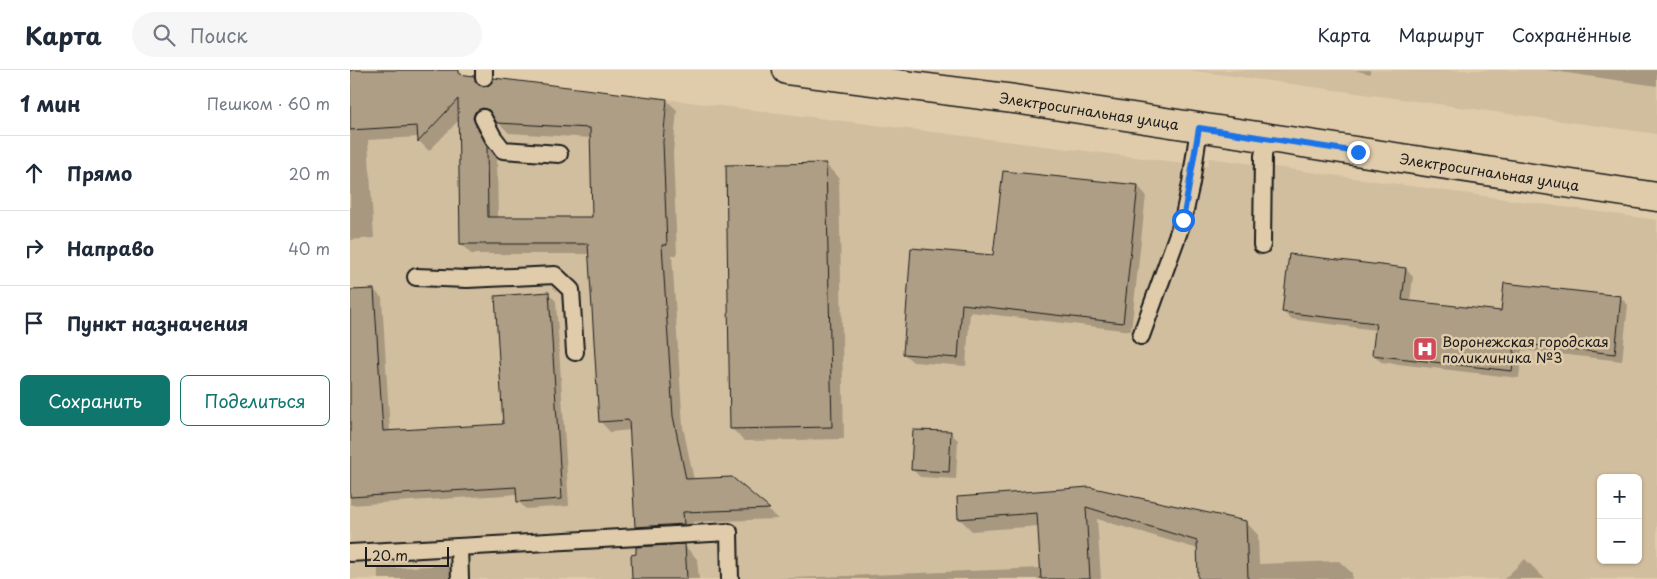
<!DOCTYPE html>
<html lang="ru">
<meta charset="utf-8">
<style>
:root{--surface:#fff;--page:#f6f6f7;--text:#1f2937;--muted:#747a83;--line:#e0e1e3;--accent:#0f766e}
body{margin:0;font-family:"Playpen Sans",sans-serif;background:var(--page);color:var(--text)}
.controls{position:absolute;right:15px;bottom:15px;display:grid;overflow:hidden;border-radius:8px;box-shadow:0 1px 4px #0004}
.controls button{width:45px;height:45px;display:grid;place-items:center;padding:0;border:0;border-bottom:1px solid var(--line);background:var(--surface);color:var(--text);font:25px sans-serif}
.scale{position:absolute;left:15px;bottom:12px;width:84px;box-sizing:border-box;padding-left:5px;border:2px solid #1c1c1c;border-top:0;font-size:14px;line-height:18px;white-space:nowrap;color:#1c1c1c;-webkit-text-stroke:4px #e0ccaa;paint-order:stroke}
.stop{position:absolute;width:15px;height:15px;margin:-11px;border:4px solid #1a73e8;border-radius:50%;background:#fff}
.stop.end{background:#1a73e8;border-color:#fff;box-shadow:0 1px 5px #0008}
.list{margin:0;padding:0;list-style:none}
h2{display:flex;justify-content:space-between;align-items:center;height:65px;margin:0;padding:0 20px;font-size:21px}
h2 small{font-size:16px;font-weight:400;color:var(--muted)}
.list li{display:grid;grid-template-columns:32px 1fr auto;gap:15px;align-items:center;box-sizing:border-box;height:75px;padding:0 20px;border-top:1px solid var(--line)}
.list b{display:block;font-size:19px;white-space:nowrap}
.list em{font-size:16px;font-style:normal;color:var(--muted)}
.actions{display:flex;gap:10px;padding:15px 20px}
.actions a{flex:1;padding:11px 0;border:1px solid var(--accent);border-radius:8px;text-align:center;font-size:18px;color:var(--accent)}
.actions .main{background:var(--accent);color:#fff}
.icon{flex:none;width:28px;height:28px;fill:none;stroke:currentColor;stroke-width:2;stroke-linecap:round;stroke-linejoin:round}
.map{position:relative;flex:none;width:1307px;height:509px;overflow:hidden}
header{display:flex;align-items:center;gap:30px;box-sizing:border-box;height:70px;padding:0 25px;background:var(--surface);border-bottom:1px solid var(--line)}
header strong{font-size:24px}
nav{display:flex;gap:28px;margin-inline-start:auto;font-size:18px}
.search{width:350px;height:45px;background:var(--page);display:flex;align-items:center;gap:12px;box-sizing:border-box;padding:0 18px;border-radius:28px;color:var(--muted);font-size:19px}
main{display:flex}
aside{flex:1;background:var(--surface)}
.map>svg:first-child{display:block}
.built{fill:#d1be9f;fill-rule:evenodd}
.shadow{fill:#0003;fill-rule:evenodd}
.building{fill:#ad9e85;stroke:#1c1c1c;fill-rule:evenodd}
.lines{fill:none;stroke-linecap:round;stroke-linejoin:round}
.service-casing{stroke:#1c1c1c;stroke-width:20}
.tertiary-casing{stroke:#1c1c1c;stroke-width:31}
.service{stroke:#e0ccaa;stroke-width:16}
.tertiary{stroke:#e0ccaa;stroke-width:28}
.route{stroke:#1a73e8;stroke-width:6}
.labels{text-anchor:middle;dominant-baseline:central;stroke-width:5;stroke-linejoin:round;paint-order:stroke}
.street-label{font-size:14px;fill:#1c1c1c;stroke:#e0ccaa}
.poi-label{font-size:14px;fill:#1c1c1c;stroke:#e0ccaa;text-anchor:start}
</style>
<header>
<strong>Карта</strong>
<div class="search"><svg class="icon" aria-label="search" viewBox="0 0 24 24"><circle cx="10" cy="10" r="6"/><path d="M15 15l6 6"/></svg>Поиск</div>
<nav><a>Карта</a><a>Маршрут</a><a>Сохранённые</a></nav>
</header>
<main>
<aside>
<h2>1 мин<small>Пешком · 60 m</small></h2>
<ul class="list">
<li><svg class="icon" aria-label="ahead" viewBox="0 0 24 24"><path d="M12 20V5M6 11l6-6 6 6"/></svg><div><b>Прямо</b></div><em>20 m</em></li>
<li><svg class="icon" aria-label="right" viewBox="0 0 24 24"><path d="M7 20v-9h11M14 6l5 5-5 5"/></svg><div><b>Направо</b></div><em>40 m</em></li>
<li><svg class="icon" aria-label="arrive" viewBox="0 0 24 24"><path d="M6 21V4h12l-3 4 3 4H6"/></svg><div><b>Пункт назначения</b></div></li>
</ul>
<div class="actions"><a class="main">Сохранить</a><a>Поделиться</a></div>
</aside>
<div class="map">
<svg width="1307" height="509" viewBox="0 0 1307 509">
<rect width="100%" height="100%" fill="#e0ccaa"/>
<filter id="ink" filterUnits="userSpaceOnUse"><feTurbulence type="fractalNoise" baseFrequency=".02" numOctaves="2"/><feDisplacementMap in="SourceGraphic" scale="10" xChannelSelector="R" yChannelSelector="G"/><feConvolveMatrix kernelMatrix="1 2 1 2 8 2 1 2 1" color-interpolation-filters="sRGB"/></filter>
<g filter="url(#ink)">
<g class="built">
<path d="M0,0h78l780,96 1,-8 448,62v359h-1307zM1251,408h37v82h-37z"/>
<polygon points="839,0 1307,0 1307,64"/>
</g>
<g class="shadow">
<path d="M0,0h108l6,6 9,1 11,11 182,12 11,10 -4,43 4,102h-5l11,172 11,53 38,-1 46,40 -85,3 1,13 -48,2 -10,-10 -5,-97 -21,2 -10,-11 -10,-167h-119l-10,-10 -1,-125 -31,32 -10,-10v-4l-51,3 6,98 -24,2zM315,37h2l-4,41h-2zM144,48l15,15 83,5 1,80h-95l-1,-61 -13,-23 1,-11z"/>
<polygon points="1004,0 1020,0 1020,4"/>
<polygon points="1196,0 1307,0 1307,16"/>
<polygon points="476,95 489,108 494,369 395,371 382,359"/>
<polygon points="788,116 796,125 781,261 620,242 616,296 563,292 554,284 644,186"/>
<polygon points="1056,199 1063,207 1060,232 1152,243 1271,228 1278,235 1272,291 1172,280 1169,308 1031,292 1023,284 1026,260 941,249 933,242"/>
<polygon points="24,220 32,228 40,362 155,355 199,224 206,231 219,436 176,439 168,431 168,424 0,435 0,221"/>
<polygon points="600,363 608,370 606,409 570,407 562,399"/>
<polygon points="739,418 896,452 908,465 909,494 989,491 1002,503 1002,509 849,509 848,479 747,449 751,509 421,509 692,498 689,456 622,461 610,449 609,428"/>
<polygon points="335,476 347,489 349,509 283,509"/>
<polygon points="1175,489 1195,509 1154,509"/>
<polygon points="97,495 108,506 108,509 28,509 28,499"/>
</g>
<g class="building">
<path d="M0,0h109v4l15,2 2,6 8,5 5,-2 5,-7 173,21 -4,43 4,103h-5l11,171 13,63 46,-2 38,32 -87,3 1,12 -49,3 -6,-107 -30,2 -11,-178h-128l-2,-145 -40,43 -1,-16 -67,4zM133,38l6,2 8,13 93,5 2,89h-104l-1,-71 -14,-28 2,-6z"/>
<polygon points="476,93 482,357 380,359 376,95"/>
<polygon points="653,101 788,115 773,253 612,234 608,288 553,284 561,178 643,185"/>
<polygon points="939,184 1056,198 1052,230 1151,241 1154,213 1271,226 1265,284 1165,273 1162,301 1022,285 1026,253 932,242"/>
<polygon points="24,219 33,361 153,354 145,226 199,222 212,429 167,432 166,417 0,427 0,220"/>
<polygon points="563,360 601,361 599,402 561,400"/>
<polygon points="739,417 896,451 898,509 848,509 847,471 736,437 740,509 691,509 687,443 608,449 607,427"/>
<polygon points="335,474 337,509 282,509 281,485 286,484 286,477"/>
</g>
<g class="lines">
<defs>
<g id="service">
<polyline points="134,0 134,7"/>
<polyline points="133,48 143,67 153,80 209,84"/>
<polyline points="912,175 913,86 916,68"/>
<polyline points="66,207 117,209 205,205 221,220 225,282"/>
<polyline points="791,266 833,150 841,113 849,58"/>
<polyline points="109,477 110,509"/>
<polyline points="0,483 379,462 380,509"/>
</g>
<g id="tertiary">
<path id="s1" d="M437,0l227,29 643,98"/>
</g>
</defs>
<use href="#service" class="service-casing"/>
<use href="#tertiary" class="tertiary-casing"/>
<use href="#service" class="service"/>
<use href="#tertiary" class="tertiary"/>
</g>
</g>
<g class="lines" filter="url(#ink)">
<polyline class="route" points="833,150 849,58 1008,82"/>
</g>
<defs>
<symbol id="hospital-square" viewBox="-11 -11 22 22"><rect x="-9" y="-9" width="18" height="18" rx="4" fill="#d1495b" stroke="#e0ccaa"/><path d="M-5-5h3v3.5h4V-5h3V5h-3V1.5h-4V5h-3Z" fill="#fff"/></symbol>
</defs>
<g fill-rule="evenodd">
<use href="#hospital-square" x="1061" y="265" width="28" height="28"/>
</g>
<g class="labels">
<g class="street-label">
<text stroke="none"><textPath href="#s1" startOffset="305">Электросигнальная улица</textPath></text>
<text stroke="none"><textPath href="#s1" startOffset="710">Электросигнальная улица</textPath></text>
</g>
<g class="poi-label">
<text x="1092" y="271">Воронежская городская<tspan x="1092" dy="16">поликлиника №3</tspan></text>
</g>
</g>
</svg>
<div class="controls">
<button>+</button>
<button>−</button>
</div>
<div class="scale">20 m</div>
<div class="stop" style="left:833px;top:150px"></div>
<div class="stop end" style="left:1008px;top:82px"></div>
</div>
</main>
